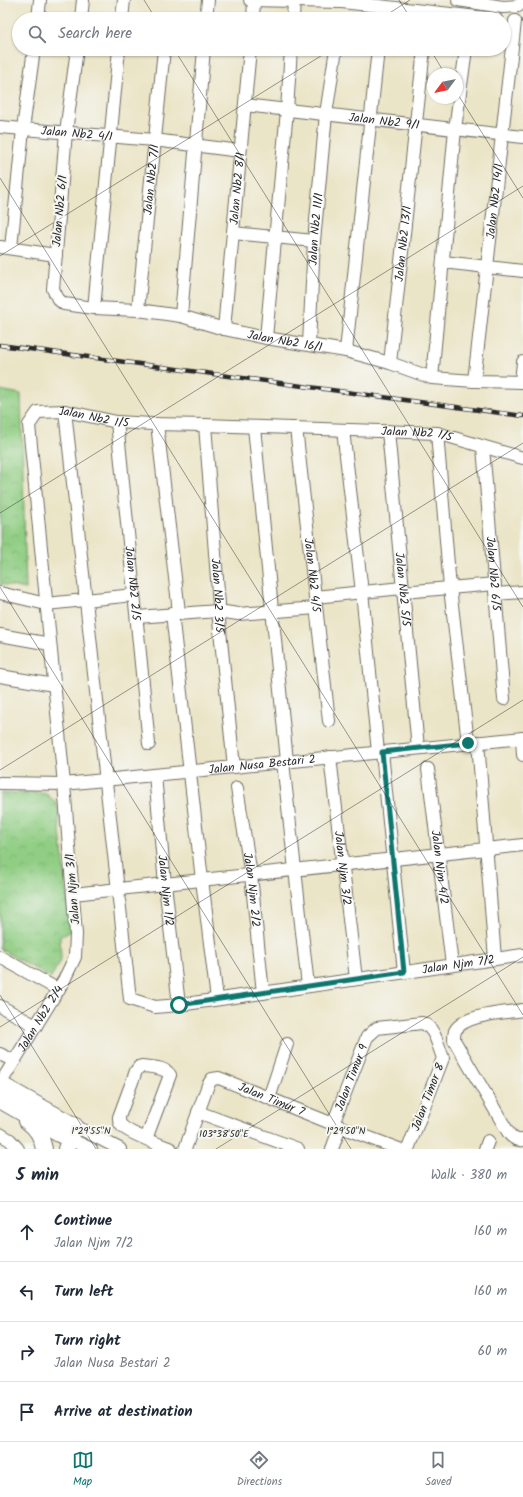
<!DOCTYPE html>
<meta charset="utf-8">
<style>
:root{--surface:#fff;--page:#f6f6f7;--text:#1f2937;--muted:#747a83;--line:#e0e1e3;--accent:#0f766e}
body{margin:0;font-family:Kalam,sans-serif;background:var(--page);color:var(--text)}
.compass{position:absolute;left:427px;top:68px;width:36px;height:36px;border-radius:50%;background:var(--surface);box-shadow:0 1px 3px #0004;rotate:238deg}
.stop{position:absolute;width:12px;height:12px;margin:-9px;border:3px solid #0f766e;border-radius:50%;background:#fff}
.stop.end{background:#0f766e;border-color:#fff;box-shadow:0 1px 4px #0008}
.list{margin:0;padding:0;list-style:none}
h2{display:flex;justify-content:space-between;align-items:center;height:52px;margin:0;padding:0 16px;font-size:17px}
h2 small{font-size:13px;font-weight:400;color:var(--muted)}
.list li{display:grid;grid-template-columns:26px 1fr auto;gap:12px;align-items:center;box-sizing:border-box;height:60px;padding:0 16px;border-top:1px solid var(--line)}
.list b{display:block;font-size:15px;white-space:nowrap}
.list p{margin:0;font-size:13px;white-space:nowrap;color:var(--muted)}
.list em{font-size:13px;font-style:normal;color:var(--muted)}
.icon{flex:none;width:22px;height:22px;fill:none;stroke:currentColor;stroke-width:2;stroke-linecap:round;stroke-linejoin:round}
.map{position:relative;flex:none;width:523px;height:1149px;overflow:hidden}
.search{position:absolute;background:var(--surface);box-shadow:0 1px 3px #0004;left:12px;right:12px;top:12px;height:44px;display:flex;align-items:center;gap:10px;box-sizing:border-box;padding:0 14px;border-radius:22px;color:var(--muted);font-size:15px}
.sheet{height:292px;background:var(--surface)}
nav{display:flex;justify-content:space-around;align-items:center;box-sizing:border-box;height:56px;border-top:1px solid var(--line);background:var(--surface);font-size:11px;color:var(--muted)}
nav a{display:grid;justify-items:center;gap:2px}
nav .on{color:var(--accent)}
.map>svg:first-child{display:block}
.park{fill:url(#park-crowns);stroke:#5e7c58}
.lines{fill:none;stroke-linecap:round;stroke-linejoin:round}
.minor-casing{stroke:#6e6c62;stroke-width:14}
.major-casing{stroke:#6e6c62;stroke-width:18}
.minor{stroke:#fff;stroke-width:12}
.major{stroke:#fff;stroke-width:16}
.rail-casing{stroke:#2b2b2b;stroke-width:4.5}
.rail{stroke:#f6f6f2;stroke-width:3;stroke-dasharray:9;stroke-linecap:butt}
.route{stroke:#0f766e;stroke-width:5}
.ticks{fill:none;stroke:#2b2b2b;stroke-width:1;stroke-opacity:0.45}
.labels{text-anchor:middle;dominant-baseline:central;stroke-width:4;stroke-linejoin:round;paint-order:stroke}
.street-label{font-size:12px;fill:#2b2b2b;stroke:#f6f6f2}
.ticks-label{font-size:10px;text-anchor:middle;fill:#2b2b2b;stroke:#f6f6f2;stroke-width:4;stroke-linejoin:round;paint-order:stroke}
</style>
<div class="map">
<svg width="523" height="1149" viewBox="0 0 523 1149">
<defs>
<pattern id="park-crowns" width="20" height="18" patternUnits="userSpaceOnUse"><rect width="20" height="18" fill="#91ce84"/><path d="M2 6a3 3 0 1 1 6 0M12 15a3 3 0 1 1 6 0" fill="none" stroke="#7db172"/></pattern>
</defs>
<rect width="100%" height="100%" fill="#f6f6f2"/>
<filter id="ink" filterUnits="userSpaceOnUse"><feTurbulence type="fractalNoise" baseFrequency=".025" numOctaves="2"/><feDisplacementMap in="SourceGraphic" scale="8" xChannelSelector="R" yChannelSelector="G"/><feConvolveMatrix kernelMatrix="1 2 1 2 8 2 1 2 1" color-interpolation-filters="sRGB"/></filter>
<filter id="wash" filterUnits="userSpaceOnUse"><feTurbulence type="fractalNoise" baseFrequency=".012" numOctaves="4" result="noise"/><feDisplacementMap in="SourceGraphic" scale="16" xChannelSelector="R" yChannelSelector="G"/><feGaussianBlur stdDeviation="0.9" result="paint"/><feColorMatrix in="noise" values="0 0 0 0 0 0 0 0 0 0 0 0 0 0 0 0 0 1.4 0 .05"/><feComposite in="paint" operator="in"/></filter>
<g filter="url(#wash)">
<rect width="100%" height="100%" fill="#ebe5c7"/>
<g class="park">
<polygon points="0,390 21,394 26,589 0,584"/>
<polygon points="0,793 45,793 57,803 71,931 60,936 61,959 51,978 0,949"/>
</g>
</g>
<g filter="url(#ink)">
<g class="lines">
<defs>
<g id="minor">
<polyline points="250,0 342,2 496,19"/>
<polyline points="458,0 503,7 518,6 523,2"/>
<polyline points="38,19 40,0"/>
<polyline points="81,19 83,0"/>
<polyline points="122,19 124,0"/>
<polyline points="206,19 208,0"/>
<polyline points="253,19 254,0"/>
<polyline points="293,19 294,0"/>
<polyline points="382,19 383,7"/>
<path id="s1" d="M77,49l-11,83 -13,157 5,10 6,5 30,4 44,2 43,6 43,13 42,9 80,13 44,12 42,15 42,3 49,1"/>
<path id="s2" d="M245,105l278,32"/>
<path id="s3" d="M0,127l154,13 86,11"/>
<polyline points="233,233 314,241"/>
<polyline points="0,247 56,255"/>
<polyline points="11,248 23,129 34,49"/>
<polyline points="443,262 523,271"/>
<polyline points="94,308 119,49"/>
<path id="s4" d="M138,310l26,-261"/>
<polyline points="181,316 204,49"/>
<path id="s5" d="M224,329l26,-280"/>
<polyline points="266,338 287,110 291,49"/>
<path id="s6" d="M309,344l5,-103 12,-127 10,-65"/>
<polyline points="346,351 378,49"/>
<path id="s7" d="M390,363l34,-314"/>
<polyline points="432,378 455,129 466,49"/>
<path id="s8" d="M474,381l41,-360"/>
<polyline points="521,382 523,362"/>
<path id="s9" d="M65,411l65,588 25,8 24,-2 344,-50"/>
<path id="s10" d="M117,422l32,322"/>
<polyline points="157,424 179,612"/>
<path id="s11" d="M205,425l14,179 -1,7 16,156"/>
<polyline points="254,427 287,761"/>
<path id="s12" d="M296,428l33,293"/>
<polyline points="343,430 362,592 378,752"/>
<path id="s13" d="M388,431l30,317"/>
<polyline points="437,433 450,588 468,743"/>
<path id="s14" d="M483,447l21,252"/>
<polyline points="403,592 495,584"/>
<polyline points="0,593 46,604 134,595"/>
<polyline points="496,594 523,592"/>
<polyline points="315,597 402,588"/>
<polyline points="172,613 202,880 217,999"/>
<polyline points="137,617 218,611 238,614 316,608"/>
<polyline points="0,635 50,644"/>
<polyline points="0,676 54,685"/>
<polyline points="522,738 523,755"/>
<polyline points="478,742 495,959"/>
<polyline points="382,752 404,972"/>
<path id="s15" d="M330,757l26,222"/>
<polyline points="283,762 308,986"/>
<path id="s16" d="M428,769l24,196"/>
<path id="s17" d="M155,775l10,109 14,121"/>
<path id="s18" d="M0,783l64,1 459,-46"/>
<path id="s19" d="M237,788l14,87 12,118"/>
<polyline points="73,894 523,845"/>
<polyline points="0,957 59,990"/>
<polyline points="0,1006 36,1026"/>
<path d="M523,1010c-18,3 -59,4 -68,21 -1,3 -1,6 -1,9l54,92c4,6 8,9 15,8"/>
<polyline points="0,1054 14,1061"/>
<path id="s20" d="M0,1084l64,-104 11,-23 1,-23 -12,-150 -35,-359 9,-13 27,-1 52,11 35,2 53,1 232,8 86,25"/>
<polyline points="269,1098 287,1044"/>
<polyline points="198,1112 298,1149"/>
<path id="s21" d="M333,1124l34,-87 10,-9 45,-5c13,4 16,23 21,35l-35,91"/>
<polyline points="75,1126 120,1149"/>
<polyline points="0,1134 10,1140 18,1149"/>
<polyline points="70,1139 91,1149"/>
<path d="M146,1139l24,-64c-5,-8 -19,-8 -28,-9l-3,1 -3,4 -17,46c0,4 0,6 3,9 6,7 39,19 49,23"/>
<path id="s22" d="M185,1149l23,-64 4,-6 7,-1 114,46 66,25"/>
<polyline points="332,1149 340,1127"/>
<polyline points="485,1149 488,1141"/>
</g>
<g id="major">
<polyline points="0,1084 75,1126 66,1149"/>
<polyline points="0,1100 59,1134 70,1139"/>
<path d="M27,1121c11,8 14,15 17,28"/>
</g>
</defs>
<use href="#minor" class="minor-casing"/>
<use href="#major" class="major-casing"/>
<use href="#minor" class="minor"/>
<use href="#major" class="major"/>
<defs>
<polyline id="rail" points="0,345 523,416"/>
</defs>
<use href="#rail" class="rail-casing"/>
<use href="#rail" class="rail"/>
</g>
</g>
<g class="lines" filter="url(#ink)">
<polyline class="route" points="179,1005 404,972 382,752 468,743"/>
</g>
<path class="ticks" d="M144,0l12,19M399,0l12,19M380,19l30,-19M174,49l349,558M430,49l15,25M457,93l66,105M0,178l523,837M0,256l332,-207M0,513l523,-327M0,587l351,562M0,770l523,-327M0,995l96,154M0,1027l523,-327M216,1149l307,-192"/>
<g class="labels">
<g class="street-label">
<text stroke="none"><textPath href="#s2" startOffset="140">Jalan Nb2 9/1</textPath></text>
<text stroke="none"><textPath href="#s3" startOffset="77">Jalan Nb2 4/1</textPath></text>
<text stroke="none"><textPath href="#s4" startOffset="131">Jalan Nb2 7/1</textPath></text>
<text stroke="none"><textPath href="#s5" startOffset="141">Jalan Nb2 8/1</textPath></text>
<text stroke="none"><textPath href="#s8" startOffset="181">Jalan Nb2 14/1</textPath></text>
<text transform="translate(60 211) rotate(-85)">Jalan Nb2 6/1</text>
<text stroke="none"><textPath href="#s6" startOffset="115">Jalan Nb2 11/1</textPath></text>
<text stroke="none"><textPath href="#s7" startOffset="120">Jalan Nb2 13/1</textPath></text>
<text stroke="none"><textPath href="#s1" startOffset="485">Jalan Nb2 16/1</textPath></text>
<text stroke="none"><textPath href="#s20" startOffset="754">Jalan Nb2 1/5</textPath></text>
<text stroke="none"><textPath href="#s20" startOffset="1078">Jalan Nb2 1/5</textPath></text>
<text stroke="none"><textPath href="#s14" startOffset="127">Jalan Nb2 6/5</textPath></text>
<text stroke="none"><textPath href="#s12" startOffset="148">Jalan Nb2 4/5</textPath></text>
<text stroke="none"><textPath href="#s10" startOffset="162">Jalan Nb2 2/5</textPath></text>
<text stroke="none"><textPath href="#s13" startOffset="159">Jalan Nb2 5/5</textPath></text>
<text stroke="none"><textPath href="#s11" startOffset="171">Jalan Nb2 3/5</textPath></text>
<text stroke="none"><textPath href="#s18" startOffset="263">Jalan Nusa Bestari 2</textPath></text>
<text stroke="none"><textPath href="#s16" startOffset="99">Jalan Njm 4/2</textPath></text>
<text stroke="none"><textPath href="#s15" startOffset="112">Jalan Njm 3/2</textPath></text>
<text transform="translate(73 889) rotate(-95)">Jalan Njm 3/1</text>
<text stroke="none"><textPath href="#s17" startOffset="116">Jalan Njm 1/2</textPath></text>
<text stroke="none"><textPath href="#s19" startOffset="103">Jalan Njm 2/2</textPath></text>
<text stroke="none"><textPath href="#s9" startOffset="924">Jalan Njm 7/2</textPath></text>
<text stroke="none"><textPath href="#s20" startOffset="77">Jalan Nb2 2/4</textPath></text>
<text stroke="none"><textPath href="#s21" startOffset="50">Jalan Timur 9</textPath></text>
<text transform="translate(428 1097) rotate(-69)">Jalan Timor 8</text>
<text stroke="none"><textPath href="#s22" startOffset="139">Jalan Timur 7</textPath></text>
</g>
</g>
<g class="ticks-label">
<text x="91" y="1134">1°29'55"N</text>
<text x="346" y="1134">1°29'50"N</text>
<text x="224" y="1137">103°38'50"E</text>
</g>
</svg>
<svg class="compass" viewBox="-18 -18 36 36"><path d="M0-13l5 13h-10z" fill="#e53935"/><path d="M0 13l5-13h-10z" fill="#747a83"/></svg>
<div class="stop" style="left:179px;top:1005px"></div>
<div class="stop end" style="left:468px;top:743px"></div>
<div class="search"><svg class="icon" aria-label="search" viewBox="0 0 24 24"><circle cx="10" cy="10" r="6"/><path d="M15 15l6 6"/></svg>Search here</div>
</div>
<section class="sheet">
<h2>5 min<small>Walk · 380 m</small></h2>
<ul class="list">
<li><svg class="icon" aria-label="ahead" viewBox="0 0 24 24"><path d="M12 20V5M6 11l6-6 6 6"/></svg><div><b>Continue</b><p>Jalan Njm 7/2</p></div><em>160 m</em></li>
<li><svg class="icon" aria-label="left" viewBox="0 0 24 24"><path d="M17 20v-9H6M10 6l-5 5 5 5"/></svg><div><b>Turn left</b></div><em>160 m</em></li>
<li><svg class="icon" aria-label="right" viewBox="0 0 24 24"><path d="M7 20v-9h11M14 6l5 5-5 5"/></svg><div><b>Turn right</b><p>Jalan Nusa Bestari 2</p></div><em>60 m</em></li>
<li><svg class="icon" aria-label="arrive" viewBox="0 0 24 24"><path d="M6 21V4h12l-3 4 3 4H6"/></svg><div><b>Arrive at destination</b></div></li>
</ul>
</section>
<nav>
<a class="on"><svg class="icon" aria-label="map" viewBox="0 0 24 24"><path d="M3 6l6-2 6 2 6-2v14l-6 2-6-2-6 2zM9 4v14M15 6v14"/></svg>Map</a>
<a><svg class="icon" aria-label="directions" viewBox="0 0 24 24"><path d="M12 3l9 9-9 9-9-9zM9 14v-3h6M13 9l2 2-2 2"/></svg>Directions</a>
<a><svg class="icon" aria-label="saved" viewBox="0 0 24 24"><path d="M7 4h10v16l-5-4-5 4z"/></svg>Saved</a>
</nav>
